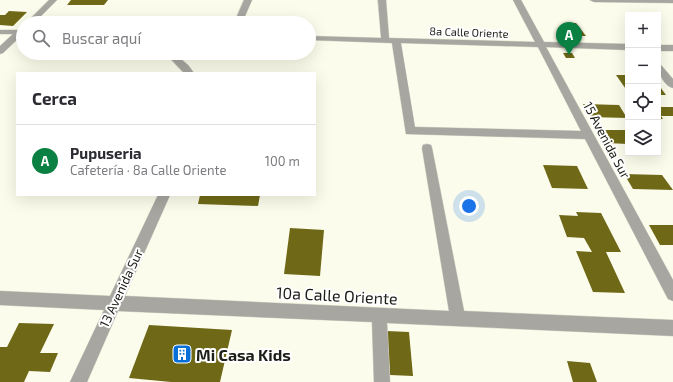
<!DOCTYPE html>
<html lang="es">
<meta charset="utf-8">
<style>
:root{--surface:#fff;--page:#f2f2f3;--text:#2b2b33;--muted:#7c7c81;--line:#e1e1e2;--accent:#0b8043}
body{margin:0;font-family:"Exo 2",sans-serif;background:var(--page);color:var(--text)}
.controls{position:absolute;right:12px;top:12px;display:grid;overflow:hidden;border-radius:0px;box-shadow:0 4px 16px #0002}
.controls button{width:36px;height:36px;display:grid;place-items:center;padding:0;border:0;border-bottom:1px solid var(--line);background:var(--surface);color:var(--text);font:20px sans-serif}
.you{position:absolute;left:469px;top:206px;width:14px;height:14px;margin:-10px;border:3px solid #fff;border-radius:50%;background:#1a73e8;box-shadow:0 0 0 6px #1a73e833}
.badge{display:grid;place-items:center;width:26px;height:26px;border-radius:50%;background:var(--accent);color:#fff;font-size:13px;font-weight:700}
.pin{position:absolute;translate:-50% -33px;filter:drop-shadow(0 1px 2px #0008)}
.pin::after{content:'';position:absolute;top:21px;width:14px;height:12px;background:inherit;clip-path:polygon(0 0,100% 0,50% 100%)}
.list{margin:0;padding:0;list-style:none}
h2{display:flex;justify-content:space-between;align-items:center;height:52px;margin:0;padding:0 16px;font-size:17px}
h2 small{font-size:13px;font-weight:400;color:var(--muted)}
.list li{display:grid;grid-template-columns:26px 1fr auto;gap:12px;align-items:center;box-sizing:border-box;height:72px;padding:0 16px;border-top:1px solid var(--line)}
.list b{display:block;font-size:15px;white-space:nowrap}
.list p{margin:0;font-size:13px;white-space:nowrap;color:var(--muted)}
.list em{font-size:13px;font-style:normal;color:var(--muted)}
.icon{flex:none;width:22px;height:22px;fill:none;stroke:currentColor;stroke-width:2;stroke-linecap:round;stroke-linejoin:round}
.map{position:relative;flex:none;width:673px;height:382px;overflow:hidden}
.search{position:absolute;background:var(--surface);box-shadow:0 4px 16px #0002;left:16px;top:16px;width:300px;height:44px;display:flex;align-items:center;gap:10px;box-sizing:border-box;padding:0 14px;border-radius:22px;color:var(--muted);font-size:15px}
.panel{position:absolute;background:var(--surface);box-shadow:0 4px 16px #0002;left:16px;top:72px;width:300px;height:124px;border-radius:0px}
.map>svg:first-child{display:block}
.building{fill:#6f6917}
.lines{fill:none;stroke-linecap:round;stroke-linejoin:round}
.minor-casing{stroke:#d8d8ca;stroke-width:1}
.minor{fill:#a7a6a0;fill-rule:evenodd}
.labels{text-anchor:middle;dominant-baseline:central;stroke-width:4;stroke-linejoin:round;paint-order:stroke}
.far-street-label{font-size:11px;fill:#1e1e18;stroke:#fff}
.street-label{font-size:13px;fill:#1e1e18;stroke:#fff}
.near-street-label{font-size:16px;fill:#1e1e18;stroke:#fff}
.near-poi-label{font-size:16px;font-weight:bold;fill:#1e1e18;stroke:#fff;text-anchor:start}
</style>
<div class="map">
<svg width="673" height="382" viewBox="0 0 673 382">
<rect width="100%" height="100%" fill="#fcfcec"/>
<g class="building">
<polygon points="71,0 108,0 104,5 67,5"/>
<polygon points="9,11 27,12 13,26 0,25 0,15 5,15"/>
<polygon points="563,23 576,23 586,36 572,36"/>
<polygon points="563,53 572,53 575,58 566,58"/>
<polygon points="616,75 628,75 628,92 623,85"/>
<polygon points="658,84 666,95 658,95"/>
<polygon points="583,104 619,105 627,118 590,117"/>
<polygon points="658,107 673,107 673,116 661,116 663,119 658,119"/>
<polygon points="599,130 628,130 628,144 607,143"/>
<polygon points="543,165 577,166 588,189 552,188"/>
<polygon points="624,174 662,175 673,190 633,189"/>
<polygon points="200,195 260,195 258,206 198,204"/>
<polygon points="576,212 601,213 621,252 606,252 625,293 593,292 576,251 592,252 584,238 567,237 559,215 578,216"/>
<polygon points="649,225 673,225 673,245 660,245"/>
<polygon points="290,228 324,230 320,276 284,274"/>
<polygon points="19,323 54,324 40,353 58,353 50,372 29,371 24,382 0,382 0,347 7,347"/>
<polygon points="149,325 232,330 220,382 171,382 129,378"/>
<polygon points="387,331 409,332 413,376 390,375"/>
<polygon points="567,361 590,363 597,382 573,382"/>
</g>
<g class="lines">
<defs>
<g id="minor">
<polygon points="49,0 57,0 34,23 26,23"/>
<polygon points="244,0 252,0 242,23 234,23"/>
<path d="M378,0h8l3,38 146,4 -22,-42h8l23,42 84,2v6l-82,-3 127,233v21l-5,-2 -83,-160 -179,-5 -14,-91 -83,-3v-4l72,2zM401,43l137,4 43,84 -166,-4z"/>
<polygon points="590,0 673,0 673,3 594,2"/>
<polygon points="20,27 23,27 23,34 3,53 0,54 0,46 13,34 0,34 0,30 18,30"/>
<rect x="658" y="45" width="15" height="6"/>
<polygon points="165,53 174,53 188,65 194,73 184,73"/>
<path d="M658,64l3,1 12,14v9c-9,-2 -15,-15 -15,-24z"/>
<polygon points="427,144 431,145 432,148 464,311 673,320 673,336 387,323 390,382 374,382 372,322 118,311 87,382 70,382 104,310 0,305 0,291 110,296 158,195 170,195 125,296 449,311 422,148 423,145"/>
</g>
</defs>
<use href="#minor" class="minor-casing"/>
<use href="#minor" class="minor"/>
</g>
<defs>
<symbol id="building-square" viewBox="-11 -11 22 22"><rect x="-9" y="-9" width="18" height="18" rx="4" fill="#0670d8" stroke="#fff"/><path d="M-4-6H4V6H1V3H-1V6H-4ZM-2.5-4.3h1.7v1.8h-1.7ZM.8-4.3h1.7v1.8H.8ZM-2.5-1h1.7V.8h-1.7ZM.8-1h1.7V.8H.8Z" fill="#fff"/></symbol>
</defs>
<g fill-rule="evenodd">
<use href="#building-square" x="171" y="343" width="22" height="22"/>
</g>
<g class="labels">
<g class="far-street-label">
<text transform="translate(469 32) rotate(2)">8a Calle Oriente</text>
</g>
<g class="street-label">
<text transform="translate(607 140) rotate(62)">15 Avenida Sur</text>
<text transform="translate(121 288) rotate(-65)">13 Avenida Sur</text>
</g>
<g class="near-street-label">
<text transform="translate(337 295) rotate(3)">10a Calle Oriente</text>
</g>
<g class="near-poi-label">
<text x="196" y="354">Mi Casa Kids</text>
</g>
</g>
</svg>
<div class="controls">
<button>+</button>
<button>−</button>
<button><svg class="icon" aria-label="locate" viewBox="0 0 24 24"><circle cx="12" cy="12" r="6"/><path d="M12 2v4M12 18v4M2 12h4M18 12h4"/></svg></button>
<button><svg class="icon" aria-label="layers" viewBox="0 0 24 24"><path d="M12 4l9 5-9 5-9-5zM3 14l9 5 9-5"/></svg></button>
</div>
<div class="you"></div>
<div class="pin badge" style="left:569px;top:55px">A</div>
<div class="search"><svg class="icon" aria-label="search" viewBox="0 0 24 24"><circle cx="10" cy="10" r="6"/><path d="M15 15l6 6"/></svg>Buscar aquí</div>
<section class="panel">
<h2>Cerca<small></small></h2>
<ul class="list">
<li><span class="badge">A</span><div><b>Pupuseria</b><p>Cafetería · 8a Calle Oriente</p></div><em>100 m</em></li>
</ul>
</section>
</div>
